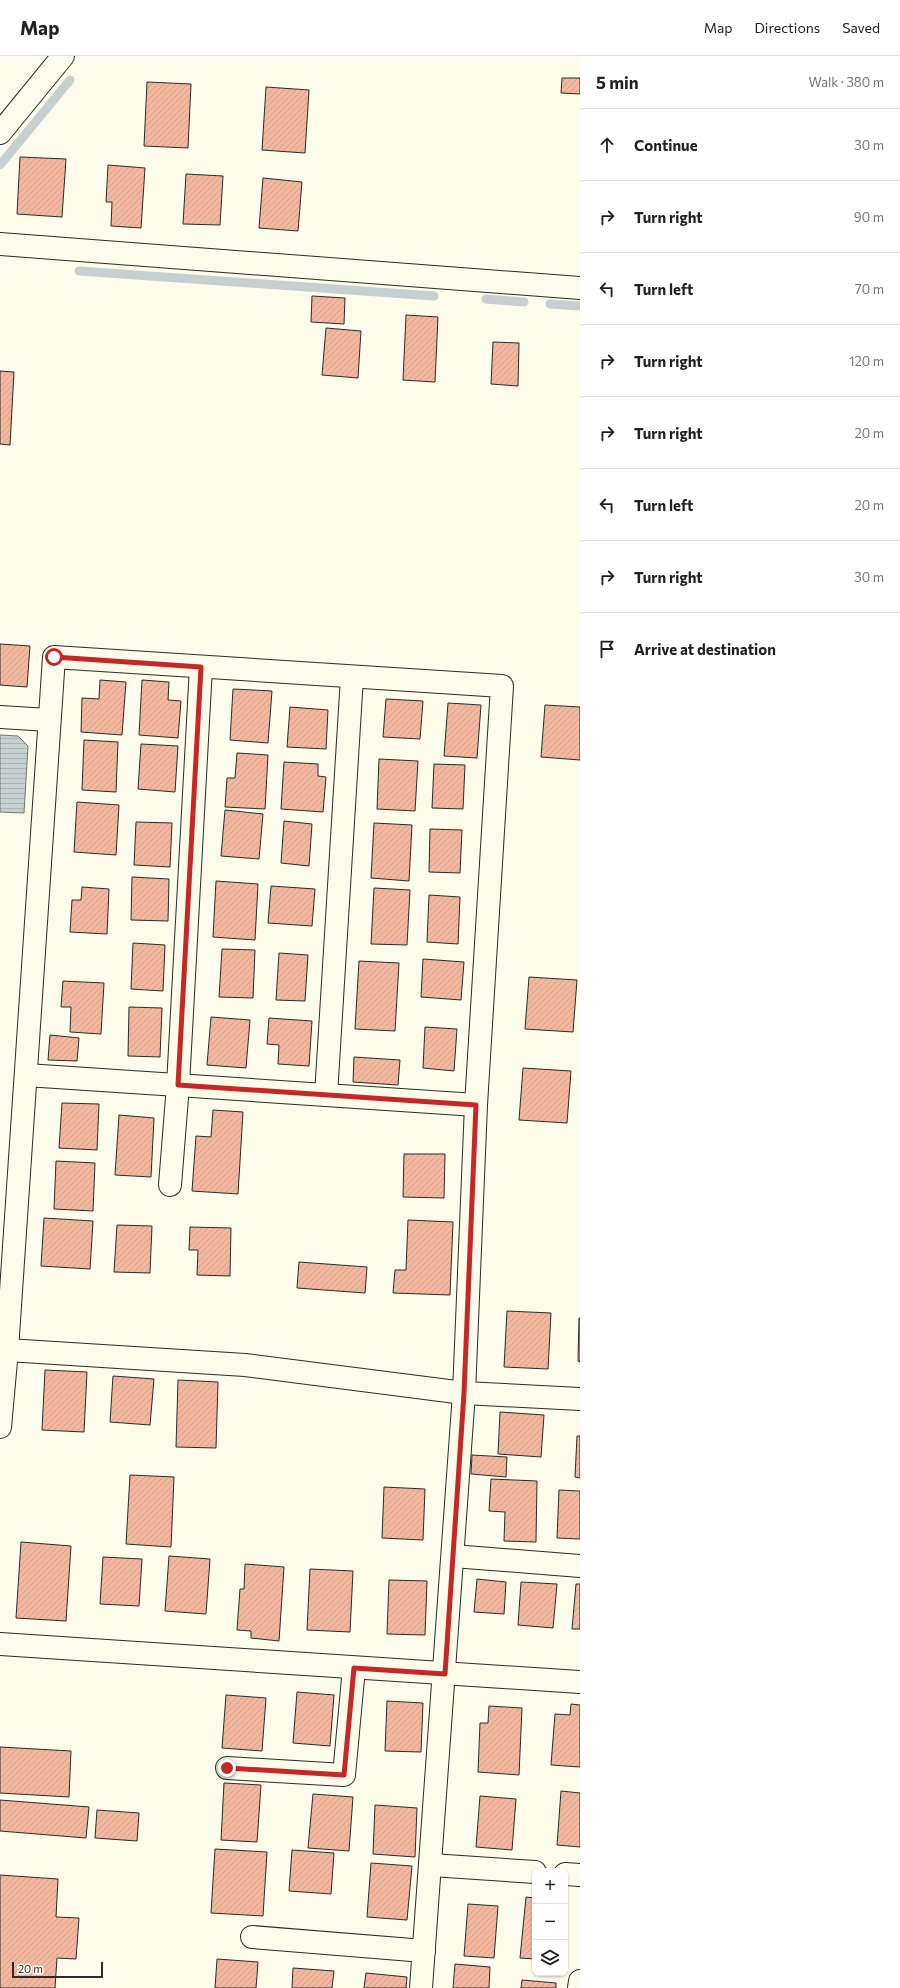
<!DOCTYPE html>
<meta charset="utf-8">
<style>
:root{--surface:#fff;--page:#f2f2f2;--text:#202124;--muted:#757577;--line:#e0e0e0}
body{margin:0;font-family:Commissioner,sans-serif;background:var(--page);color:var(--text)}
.controls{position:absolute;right:12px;bottom:12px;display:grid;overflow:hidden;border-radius:8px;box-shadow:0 1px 3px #0004}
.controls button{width:36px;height:36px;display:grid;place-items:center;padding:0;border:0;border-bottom:1px solid var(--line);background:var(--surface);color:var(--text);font:20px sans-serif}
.scale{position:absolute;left:12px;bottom:10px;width:91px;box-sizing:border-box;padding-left:4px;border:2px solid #2b2b2b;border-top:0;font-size:11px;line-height:14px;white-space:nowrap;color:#2b2b2b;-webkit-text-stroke:3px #fdfbea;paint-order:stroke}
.stop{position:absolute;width:12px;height:12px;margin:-9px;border:3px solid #c62828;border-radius:50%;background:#fff}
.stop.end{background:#c62828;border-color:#fff;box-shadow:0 1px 4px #0008}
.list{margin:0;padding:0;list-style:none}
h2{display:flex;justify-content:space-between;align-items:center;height:52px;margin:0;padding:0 16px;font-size:17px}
h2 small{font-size:13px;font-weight:400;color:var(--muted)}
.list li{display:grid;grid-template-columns:26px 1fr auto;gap:12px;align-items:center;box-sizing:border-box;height:72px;padding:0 16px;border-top:1px solid var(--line)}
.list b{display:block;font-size:15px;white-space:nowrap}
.list em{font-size:13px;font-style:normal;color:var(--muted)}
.icon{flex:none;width:22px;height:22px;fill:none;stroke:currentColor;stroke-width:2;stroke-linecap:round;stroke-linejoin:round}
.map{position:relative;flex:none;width:580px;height:1932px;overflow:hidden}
header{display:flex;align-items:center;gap:24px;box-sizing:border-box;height:56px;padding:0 20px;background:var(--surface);border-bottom:1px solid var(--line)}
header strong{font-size:19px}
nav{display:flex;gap:22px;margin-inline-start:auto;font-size:14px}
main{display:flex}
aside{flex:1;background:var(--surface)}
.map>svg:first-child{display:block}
.water{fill:url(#water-rules);stroke:#74746e}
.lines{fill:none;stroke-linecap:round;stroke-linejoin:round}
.stream{stroke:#c7d0d0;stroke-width:9}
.building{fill:url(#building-hatch);stroke:#2b2b2b}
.minor-casing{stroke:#2b2b2b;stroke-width:24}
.minor{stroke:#fdfbea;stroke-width:22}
.route{stroke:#c62828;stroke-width:5}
</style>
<header>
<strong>Map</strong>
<nav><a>Map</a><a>Directions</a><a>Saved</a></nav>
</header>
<main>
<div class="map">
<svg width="580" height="1932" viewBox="0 0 580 1932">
<defs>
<pattern id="water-rules" width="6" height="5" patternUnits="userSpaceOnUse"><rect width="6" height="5" fill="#c7d0d0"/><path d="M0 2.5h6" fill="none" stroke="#abb3b3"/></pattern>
<pattern id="building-hatch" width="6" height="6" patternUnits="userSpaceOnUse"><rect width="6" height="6" fill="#f2b8a0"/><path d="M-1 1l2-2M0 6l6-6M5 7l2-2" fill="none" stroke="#d09e8a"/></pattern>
</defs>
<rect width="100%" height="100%" fill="#fdfbea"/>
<polygon class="water" points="0,679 18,680 28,690 24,757 0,756"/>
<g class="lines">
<g class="stream">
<polyline points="0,109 70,24"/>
<polyline points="79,215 434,240"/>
<polyline points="486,243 524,246"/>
<polyline points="550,248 580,250"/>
</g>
</g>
<g class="building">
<polygon points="562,22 580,22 580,38 561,37"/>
<polygon points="147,26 191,28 188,92 144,90"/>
<polygon points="266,31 309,34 305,97 262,94"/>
<polygon points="20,101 66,103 62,161 17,158"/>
<polygon points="108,109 145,112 141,172 111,170 112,146 106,146"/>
<polygon points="186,118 223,120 220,169 183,168"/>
<polygon points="263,122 302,126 298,175 259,172"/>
<polygon points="312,240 345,242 344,268 311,266"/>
<polygon points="406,259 438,261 435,326 403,324"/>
<polygon points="326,272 361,275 358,322 322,319"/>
<polygon points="493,286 519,287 518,330 491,328"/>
<polygon points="0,315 14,316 10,389 0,388"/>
<polygon points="0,588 30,590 27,631 0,629"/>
<polygon points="100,624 126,626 122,679 81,676 82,642 99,643"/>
<polygon points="142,624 169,626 168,644 181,645 178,682 139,679"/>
<polygon points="233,633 272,635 268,687 230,684"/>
<polygon points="386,643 423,645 420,683 383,681"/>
<polygon points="448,647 481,649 477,702 444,700"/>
<polygon points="545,649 580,651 580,704 541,701"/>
<polygon points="290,651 328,654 326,693 287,691"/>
<polygon points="84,684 118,686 116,736 82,734"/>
<polygon points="141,688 178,690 175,736 138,733"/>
<polygon points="237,697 268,699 265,753 225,751 227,722 235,722"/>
<polygon points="379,703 418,705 415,755 377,753"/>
<polygon points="284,706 318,708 318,720 326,721 323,756 281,753"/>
<polygon points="434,708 465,709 463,753 432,752"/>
<polygon points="77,746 119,749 116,799 74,796"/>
<polygon points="225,754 263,758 259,803 221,800"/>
<polygon points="284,765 312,768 309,810 281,807"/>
<polygon points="136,766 172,767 170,811 134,809"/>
<polygon points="374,767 412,769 409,825 371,822"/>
<polygon points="430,773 462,774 460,817 429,816"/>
<polygon points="132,821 169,823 168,865 131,864"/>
<polygon points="216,825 258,828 255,884 213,881"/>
<polygon points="271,830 315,833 312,870 268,867"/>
<polygon points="82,831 109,833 107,878 70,876 72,844 81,844"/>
<polygon points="374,832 410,834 407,889 371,888"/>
<polygon points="429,839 460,841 458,888 427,886"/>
<polygon points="133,887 165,889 163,935 131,933"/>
<polygon points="222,893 255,894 253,942 219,941"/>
<polygon points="279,897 308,899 305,945 276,944"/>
<polygon points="423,903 464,906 461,944 421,941"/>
<polygon points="359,905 399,907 395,975 355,973"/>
<polygon points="529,921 577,924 573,976 525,973"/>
<polygon points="63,925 104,927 101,978 70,976 71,951 61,951"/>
<polygon points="129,951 162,952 160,1001 128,1000"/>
<polygon points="211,961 250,964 246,1012 207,1009"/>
<polygon points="269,962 312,965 309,1010 278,1008 279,989 267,988"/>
<polygon points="425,971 457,973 454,1015 423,1012"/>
<polygon points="50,979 79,982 77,1005 48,1004"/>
<polygon points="354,1001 400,1004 398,1029 353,1026"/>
<polygon points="523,1012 571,1015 567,1067 519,1064"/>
<polygon points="62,1047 99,1048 97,1094 59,1092"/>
<polygon points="213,1054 243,1056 238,1138 192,1135 196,1080 211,1081"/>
<polygon points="119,1059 154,1062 151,1121 115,1119"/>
<polygon points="404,1098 445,1098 444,1142 403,1141"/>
<polygon points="56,1105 95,1107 93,1155 54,1153"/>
<polygon points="44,1162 93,1165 90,1213 41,1210"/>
<polygon points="408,1164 453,1166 450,1239 393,1237 395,1214 406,1214"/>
<polygon points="117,1169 152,1170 150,1217 114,1216"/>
<polygon points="190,1171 231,1172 230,1220 197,1219 198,1194 189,1194"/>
<polygon points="299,1206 367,1211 365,1237 297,1232"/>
<polygon points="507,1255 551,1257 548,1313 504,1311"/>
<polygon points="579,1262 580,1262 580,1306 578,1305"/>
<polygon points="45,1314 87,1316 84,1376 42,1374"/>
<polygon points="113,1320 154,1323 150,1369 110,1366"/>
<polygon points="178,1324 218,1326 216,1392 176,1391"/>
<polygon points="500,1356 544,1359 541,1401 498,1398"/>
<polygon points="577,1380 580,1380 580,1422 575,1421"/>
<polygon points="472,1399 507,1401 506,1421 471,1418"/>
<polygon points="130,1419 174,1421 171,1491 126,1488"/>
<polygon points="491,1423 537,1425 536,1486 504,1485 505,1456 489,1455"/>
<polygon points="384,1431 425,1433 423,1484 382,1482"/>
<polygon points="559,1434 580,1435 580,1483 557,1482"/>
<polygon points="21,1486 71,1490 66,1565 16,1562"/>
<polygon points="169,1500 210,1503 206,1558 165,1555"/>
<polygon points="103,1501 142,1503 139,1550 100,1548"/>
<polygon points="245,1508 284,1511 279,1585 251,1582 251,1575 237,1574 240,1533 244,1533"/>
<polygon points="310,1513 353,1515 350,1576 307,1574"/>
<polygon points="477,1523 506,1526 504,1558 474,1556"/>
<polygon points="389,1524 427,1525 425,1579 387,1578"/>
<polygon points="521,1526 557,1528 553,1572 518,1569"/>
<polygon points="576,1528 580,1528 580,1573 572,1573"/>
<polygon points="297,1636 334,1639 330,1690 293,1687"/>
<polygon points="226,1639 266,1642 262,1695 222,1692"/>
<polygon points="387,1645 423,1647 421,1696 385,1695"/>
<polygon points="571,1648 580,1649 580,1711 551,1709 555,1658 570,1659"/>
<polygon points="489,1650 522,1652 519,1719 478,1716 480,1667 488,1667"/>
<polygon points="0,1691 71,1695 69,1741 0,1737"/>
<polygon points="224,1727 261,1729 257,1786 221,1784"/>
<polygon points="561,1735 580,1737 580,1791 557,1789"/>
<polygon points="313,1738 353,1741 349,1795 308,1792"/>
<polygon points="480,1740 516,1743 512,1794 476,1791"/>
<polygon points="0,1744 89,1751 86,1782 0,1775"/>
<polygon points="375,1749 417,1752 415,1801 373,1798"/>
<polygon points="97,1754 139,1757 137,1785 95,1782"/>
<polygon points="215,1793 267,1796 263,1860 211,1857"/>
<polygon points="292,1794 334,1797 331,1838 289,1835"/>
<polygon points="371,1807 412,1810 407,1864 367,1861"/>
<polygon points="0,1819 58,1823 56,1861 79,1862 76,1903 57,1902 55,1932 0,1932"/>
<polygon points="526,1841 535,1842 535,1903 520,1902"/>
<polygon points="468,1848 498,1850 494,1902 464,1900"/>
<polygon points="217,1903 258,1906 256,1932 215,1932"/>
<polygon points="455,1908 490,1911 489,1932 453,1932"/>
<polygon points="293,1912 334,1915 332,1932 292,1932"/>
<polygon points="366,1917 407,1921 406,1932 364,1932"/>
<polygon points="522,1924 556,1927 556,1932 521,1932"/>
</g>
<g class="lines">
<defs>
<g id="minor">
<polyline points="0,77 63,0"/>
<polyline points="0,188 580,232"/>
<polyline points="0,661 49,664"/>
<polyline points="26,1019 476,1049"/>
<polyline points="326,1039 352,621"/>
<polyline points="170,1129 178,1029 201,611"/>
<polyline points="7,1294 245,1309 464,1337 580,1343"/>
<polyline points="0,1371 7,1294 54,601 502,630 476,1049 464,1337 421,1932"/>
<polyline points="453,1500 580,1510"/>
<polyline points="0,1588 580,1626"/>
<polyline points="227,1712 344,1719 354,1612"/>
<polyline points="431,1809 535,1816"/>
<polyline points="565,1818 580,1819"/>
<polyline points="252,1881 424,1895"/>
<polyline points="579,1932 580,1925"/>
</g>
</defs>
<use href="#minor" class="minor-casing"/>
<use href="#minor" class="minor"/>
</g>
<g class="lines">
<polyline class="route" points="54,601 201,611 178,1029 476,1049 464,1337 445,1618 354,1612 344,1719 227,1712"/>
</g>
</svg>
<div class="controls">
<button>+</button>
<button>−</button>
<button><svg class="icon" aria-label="layers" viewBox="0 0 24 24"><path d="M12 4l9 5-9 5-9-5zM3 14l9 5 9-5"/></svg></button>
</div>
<div class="scale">20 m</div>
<div class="stop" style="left:54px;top:601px"></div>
<div class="stop end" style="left:227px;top:1712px"></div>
</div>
<aside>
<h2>5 min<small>Walk · 380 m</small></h2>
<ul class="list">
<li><svg class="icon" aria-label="ahead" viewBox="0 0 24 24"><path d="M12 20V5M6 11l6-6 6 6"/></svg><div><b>Continue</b></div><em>30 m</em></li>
<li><svg class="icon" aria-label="right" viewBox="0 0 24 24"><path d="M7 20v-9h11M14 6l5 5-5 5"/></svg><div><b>Turn right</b></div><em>90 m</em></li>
<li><svg class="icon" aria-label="left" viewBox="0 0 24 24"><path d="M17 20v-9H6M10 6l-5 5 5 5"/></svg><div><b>Turn left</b></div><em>70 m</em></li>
<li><svg class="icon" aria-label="right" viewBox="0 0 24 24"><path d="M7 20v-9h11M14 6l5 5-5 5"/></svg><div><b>Turn right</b></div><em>120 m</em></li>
<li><svg class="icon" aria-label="right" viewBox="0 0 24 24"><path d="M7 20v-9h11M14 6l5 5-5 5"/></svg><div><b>Turn right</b></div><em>20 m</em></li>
<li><svg class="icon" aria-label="left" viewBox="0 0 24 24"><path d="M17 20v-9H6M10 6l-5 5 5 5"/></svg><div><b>Turn left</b></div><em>20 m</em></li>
<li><svg class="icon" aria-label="right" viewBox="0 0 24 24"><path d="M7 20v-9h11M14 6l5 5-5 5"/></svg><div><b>Turn right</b></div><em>30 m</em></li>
<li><svg class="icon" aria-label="arrive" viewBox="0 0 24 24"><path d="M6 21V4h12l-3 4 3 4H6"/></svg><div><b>Arrive at destination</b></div></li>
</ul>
</aside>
</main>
